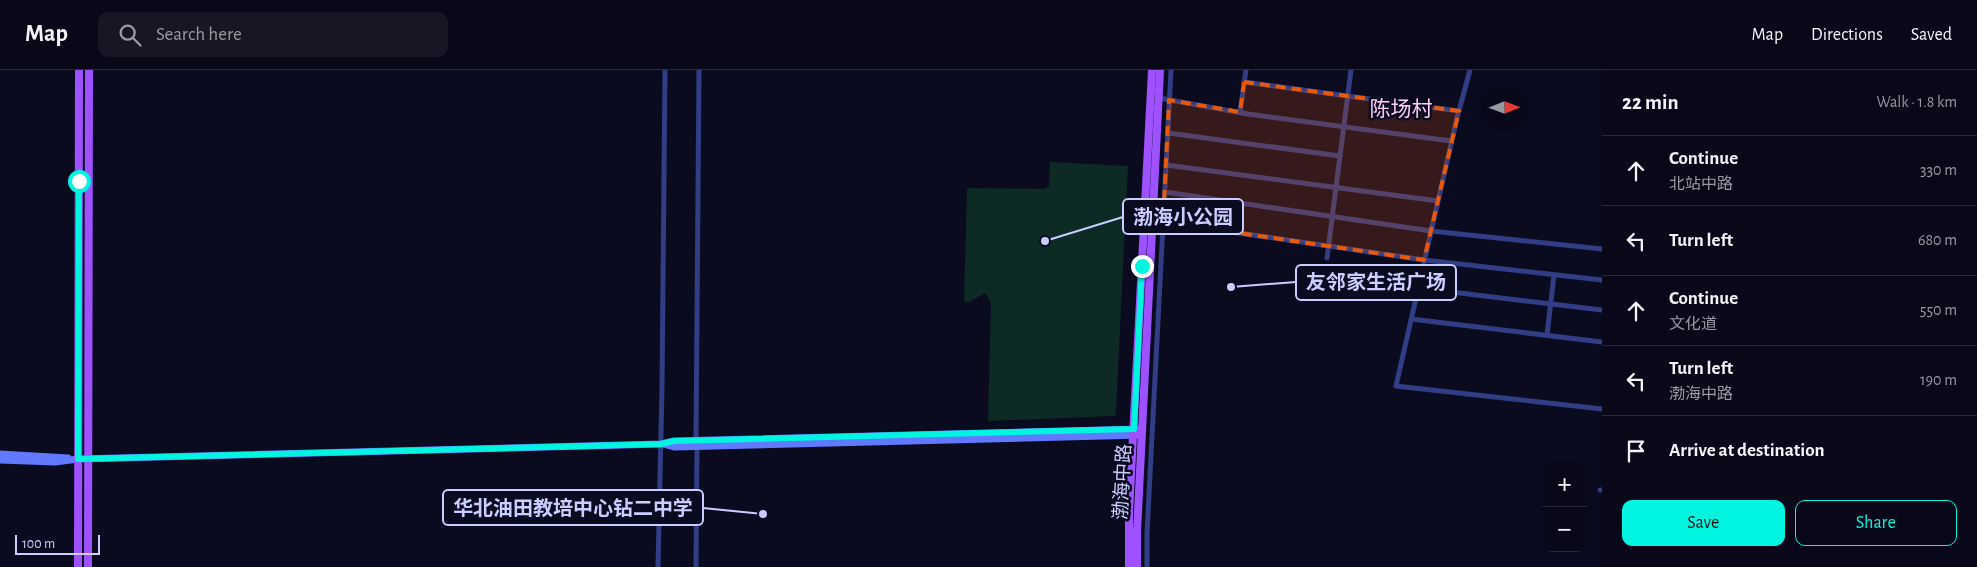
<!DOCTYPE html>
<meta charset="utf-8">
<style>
:root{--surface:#080818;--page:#161625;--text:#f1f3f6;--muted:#989aa2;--line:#292937;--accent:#00f5e1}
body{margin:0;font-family:"Alegreya Sans","Noto Sans SC",sans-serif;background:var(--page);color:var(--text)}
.controls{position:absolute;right:15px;bottom:15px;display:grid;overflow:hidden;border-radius:10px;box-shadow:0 2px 12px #0003}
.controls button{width:45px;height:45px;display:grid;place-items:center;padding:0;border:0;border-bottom:1px solid var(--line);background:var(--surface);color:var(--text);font:25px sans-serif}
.compass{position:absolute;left:1482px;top:15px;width:45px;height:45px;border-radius:50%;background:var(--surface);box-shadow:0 2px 12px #0003;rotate:89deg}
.scale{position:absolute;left:15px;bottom:12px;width:85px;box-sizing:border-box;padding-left:5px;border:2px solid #cacdff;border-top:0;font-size:14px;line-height:18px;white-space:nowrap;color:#cacdff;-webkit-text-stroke:4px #0b0b20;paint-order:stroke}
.stop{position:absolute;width:15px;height:15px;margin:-11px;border:4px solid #00f5e1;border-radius:50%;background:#fff}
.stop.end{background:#00f5e1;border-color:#fff;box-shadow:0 1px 5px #0008}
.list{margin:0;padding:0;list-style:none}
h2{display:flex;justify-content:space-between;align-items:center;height:65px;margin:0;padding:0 20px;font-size:21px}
h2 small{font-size:16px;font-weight:400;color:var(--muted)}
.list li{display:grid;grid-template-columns:32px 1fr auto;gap:15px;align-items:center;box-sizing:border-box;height:70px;padding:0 20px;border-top:1px solid var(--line)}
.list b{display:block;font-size:19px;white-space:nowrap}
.list p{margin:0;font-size:16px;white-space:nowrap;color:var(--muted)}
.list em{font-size:16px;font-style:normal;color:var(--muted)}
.actions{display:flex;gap:10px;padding:15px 20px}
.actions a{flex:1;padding:11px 0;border:1px solid var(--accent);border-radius:10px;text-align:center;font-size:18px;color:var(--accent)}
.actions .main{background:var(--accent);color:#111}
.icon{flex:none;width:28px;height:28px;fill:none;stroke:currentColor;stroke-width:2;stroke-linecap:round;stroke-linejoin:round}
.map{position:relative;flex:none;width:1602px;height:497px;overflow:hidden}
header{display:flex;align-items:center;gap:30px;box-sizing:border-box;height:70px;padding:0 25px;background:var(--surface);border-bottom:1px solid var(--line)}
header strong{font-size:24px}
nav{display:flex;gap:28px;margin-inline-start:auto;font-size:18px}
.search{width:350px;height:45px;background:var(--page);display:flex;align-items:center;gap:12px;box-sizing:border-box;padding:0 18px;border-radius:10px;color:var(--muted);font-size:19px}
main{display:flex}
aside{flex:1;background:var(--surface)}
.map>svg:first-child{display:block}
.green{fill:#0d2b24}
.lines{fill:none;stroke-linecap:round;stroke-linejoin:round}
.street{stroke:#313d84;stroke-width:5}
.secondary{stroke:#6179ff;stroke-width:7}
.primary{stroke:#9e51ff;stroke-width:8}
.route{stroke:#00f5e1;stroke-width:6}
.marked{fill:#e8590c;fill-opacity:0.2;stroke:#e8590c;stroke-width:4;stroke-dasharray:10 6;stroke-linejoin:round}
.labels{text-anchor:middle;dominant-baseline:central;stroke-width:5;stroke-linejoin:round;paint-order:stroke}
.street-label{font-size:19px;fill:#cacdff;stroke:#0b0b20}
.quarter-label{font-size:21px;fill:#ffccf6;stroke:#0b0b20}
.leader{fill:none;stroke:#cacdff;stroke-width:2}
.callout-dot{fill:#cacdff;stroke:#0b0b20;stroke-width:2}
.callout{fill:#0b0b20;stroke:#cacdff;stroke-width:2}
.callout-label{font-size:20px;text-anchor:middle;font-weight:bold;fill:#cacdff}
</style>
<header>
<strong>Map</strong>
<div class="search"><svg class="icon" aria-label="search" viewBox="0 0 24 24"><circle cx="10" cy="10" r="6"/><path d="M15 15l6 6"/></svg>Search here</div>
<nav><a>Map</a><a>Directions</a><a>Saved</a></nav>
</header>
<main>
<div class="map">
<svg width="1602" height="497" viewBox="0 0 1602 497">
<rect width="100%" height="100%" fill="#0b0b20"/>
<polygon class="green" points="1050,92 1128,96 1116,340 1115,346 988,351 991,233 985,223 968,233 964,231 967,120 970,118 1044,119 1049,116"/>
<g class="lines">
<g class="street">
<polyline points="1470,0 1457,48 1396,316 1602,339"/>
<polyline points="1244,12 1459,41"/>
<polyline points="1159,28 1248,44 1451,71"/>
<polyline points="1240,42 1246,0"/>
<polyline points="1168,63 1340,86"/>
<polyline points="1166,95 1438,131"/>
<polyline points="1165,122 1431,161 1602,179"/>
<polyline points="1163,152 1424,190 1602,210"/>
<polyline points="1327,188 1351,0"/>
<polyline points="1418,218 1602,240"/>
<polyline points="1411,249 1602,272"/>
<polyline points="1547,265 1554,205"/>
<polyline points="696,370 699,0"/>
<polyline points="1600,420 1602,420"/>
<polyline points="658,497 662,318 665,0"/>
<polyline points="696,497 697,376"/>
<polyline points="1147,497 1147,463 1171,0"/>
</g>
<g class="secondary">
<polyline points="664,374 675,377 1142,365"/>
<polyline points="0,384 68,388"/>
<polyline points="0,390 55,392 78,389 661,374 674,371 1142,359"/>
</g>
<g class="primary">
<polyline points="78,497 79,0"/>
<polyline points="88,497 89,0"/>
<polyline points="1129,497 1129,443 1152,0"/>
<polyline points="1137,497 1137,462 1160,0"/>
</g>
</g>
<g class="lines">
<polyline class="route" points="79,111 78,389 661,374 674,371 1134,359 1142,196"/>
</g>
<path class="marked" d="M1244,12l215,29 -35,149 -261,-38 6,-122 71,12z"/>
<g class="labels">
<g class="street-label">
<text transform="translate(1123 412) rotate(-87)">渤海中路</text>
</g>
<g class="quarter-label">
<text x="1401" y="39">陈场村</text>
</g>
</g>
<path class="leader" d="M1045 171L1123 147M1231 217L1296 212M763 444L703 438"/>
<g class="callout-dot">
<circle cx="1045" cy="171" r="5"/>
<circle cx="1231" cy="217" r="5"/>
<circle cx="763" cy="444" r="5"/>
</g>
<g class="callout">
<rect x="1123" y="129" width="120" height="35" rx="5"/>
<rect x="1296" y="195" width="160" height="35" rx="5"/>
<rect x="443" y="420" width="260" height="35" rx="5"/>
</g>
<g class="callout-label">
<text x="1183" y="154">渤海小公园</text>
<text x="1376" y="219">友邻家生活广场</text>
<text x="573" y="445">华北油田教培中心钻二中学</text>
</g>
</svg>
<div class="controls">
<button>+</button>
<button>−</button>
</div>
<svg class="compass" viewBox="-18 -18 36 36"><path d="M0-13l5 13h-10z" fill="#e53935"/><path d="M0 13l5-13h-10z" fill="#989aa2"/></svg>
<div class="scale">100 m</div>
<div class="stop" style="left:79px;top:111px"></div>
<div class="stop end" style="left:1142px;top:196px"></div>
</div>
<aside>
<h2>22 min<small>Walk · 1.8 km</small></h2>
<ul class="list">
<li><svg class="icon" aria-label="ahead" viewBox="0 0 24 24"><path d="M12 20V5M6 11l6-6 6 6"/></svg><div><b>Continue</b><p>北站中路</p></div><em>330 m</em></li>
<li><svg class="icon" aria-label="left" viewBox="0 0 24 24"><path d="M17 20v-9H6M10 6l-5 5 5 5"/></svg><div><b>Turn left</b></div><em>680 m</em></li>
<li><svg class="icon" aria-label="ahead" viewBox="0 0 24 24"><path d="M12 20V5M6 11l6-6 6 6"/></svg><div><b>Continue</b><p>文化道</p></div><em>550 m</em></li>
<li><svg class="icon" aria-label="left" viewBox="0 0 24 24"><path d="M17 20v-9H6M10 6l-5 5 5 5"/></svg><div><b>Turn left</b><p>渤海中路</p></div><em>190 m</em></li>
<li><svg class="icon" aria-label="arrive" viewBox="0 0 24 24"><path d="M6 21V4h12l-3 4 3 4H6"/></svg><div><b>Arrive at destination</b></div></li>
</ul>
<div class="actions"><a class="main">Save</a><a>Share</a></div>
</aside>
</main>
